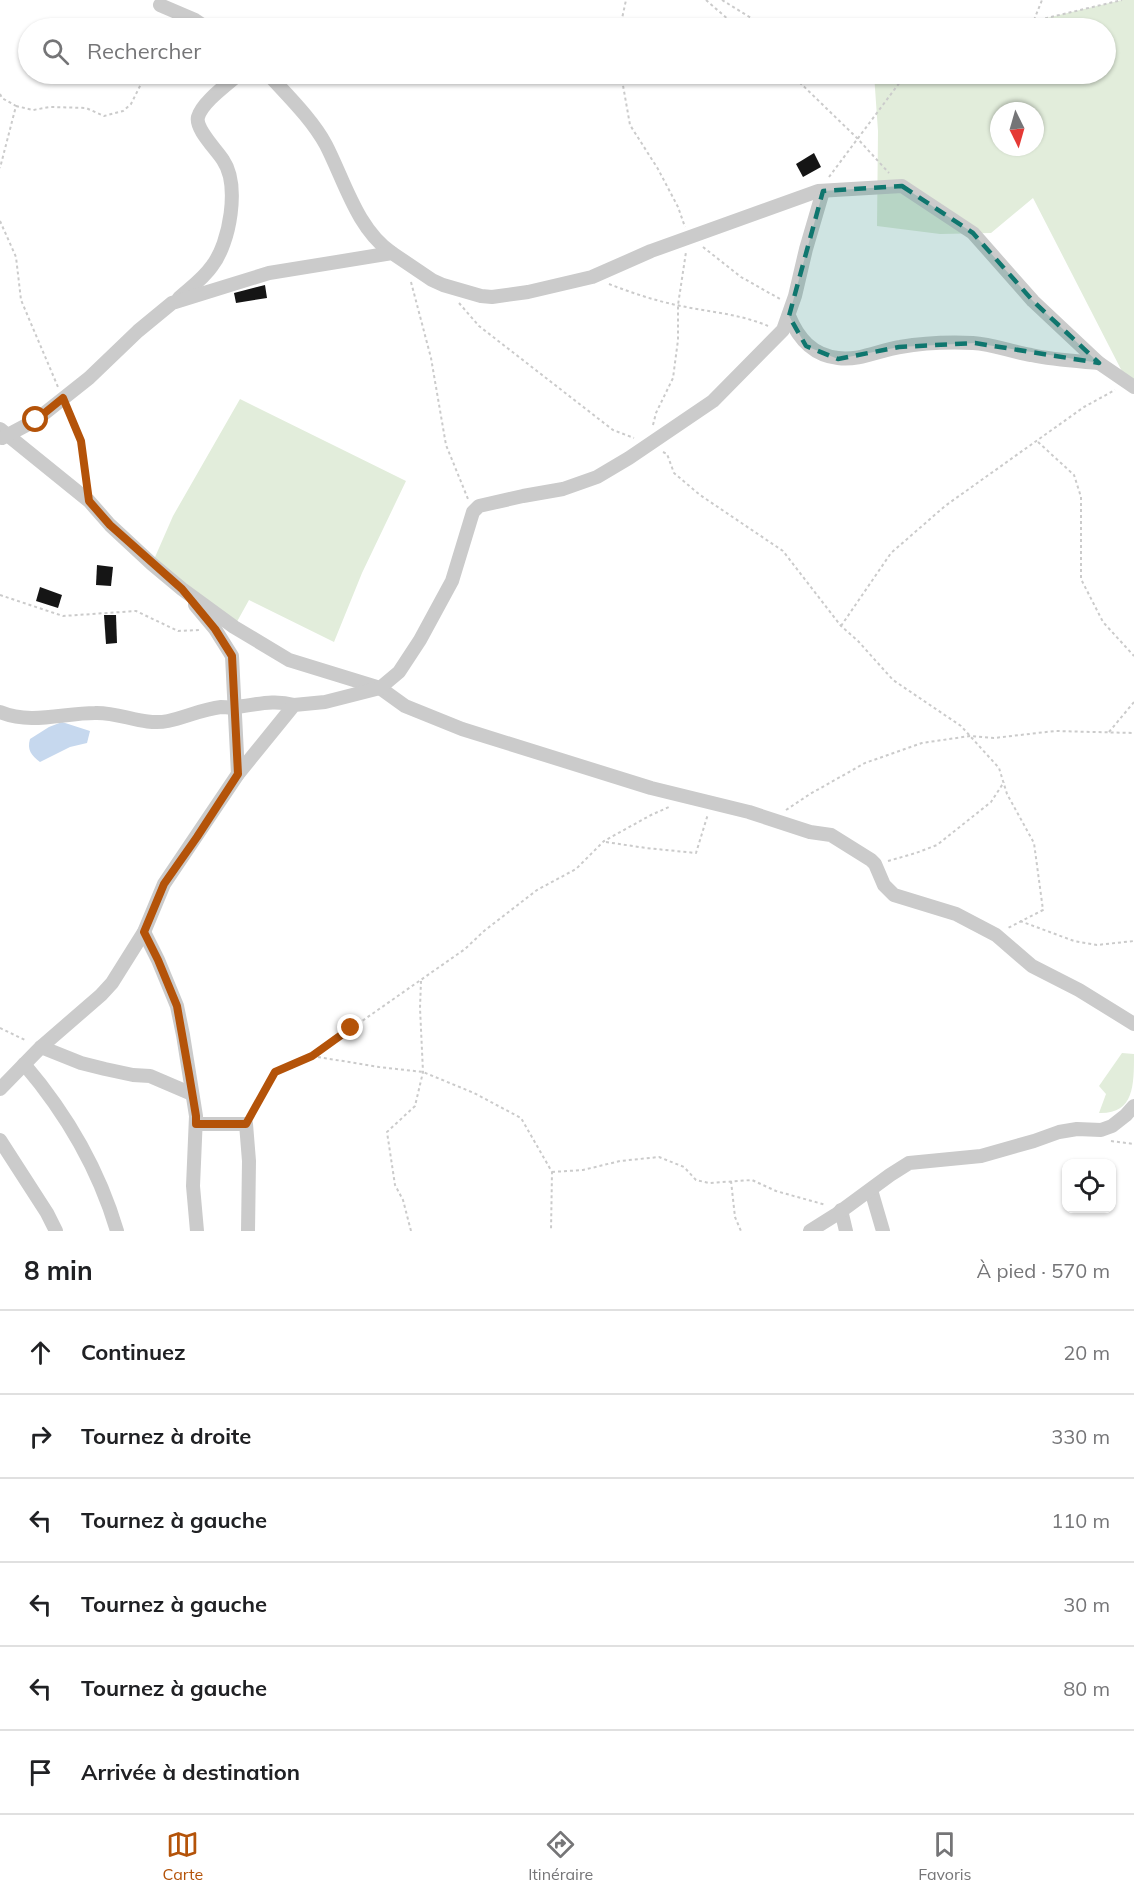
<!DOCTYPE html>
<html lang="fr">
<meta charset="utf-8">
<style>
:root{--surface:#fff;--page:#f2f2f2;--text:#202124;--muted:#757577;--line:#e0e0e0;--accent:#b45309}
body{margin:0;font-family:Mulish,sans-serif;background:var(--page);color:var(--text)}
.controls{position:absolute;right:18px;bottom:18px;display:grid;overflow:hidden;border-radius:12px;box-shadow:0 2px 4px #0004}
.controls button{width:54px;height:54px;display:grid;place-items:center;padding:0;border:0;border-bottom:2px solid var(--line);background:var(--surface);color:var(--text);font:30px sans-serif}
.compass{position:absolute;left:990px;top:102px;width:54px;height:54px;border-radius:50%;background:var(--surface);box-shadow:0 2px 4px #0004;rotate:175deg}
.stop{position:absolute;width:18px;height:18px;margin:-14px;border:4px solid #b45309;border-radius:50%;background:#fff}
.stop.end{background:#b45309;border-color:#fff;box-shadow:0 2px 6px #0008}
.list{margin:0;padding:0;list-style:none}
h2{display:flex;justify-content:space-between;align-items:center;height:78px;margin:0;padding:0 24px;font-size:26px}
h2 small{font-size:20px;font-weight:400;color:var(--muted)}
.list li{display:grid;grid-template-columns:39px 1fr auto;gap:18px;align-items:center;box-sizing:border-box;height:84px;padding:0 24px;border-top:2px solid var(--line)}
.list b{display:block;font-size:22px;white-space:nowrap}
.list em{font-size:20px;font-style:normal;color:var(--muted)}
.icon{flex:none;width:33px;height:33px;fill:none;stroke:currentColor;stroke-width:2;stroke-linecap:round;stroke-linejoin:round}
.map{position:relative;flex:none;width:1134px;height:1231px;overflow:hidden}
.search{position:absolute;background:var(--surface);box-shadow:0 2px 4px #0004;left:18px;right:18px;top:18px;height:66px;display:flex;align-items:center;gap:15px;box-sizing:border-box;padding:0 21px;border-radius:33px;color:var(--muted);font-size:22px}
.sheet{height:582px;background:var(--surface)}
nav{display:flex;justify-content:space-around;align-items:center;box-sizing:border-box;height:84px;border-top:2px solid var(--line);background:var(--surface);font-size:16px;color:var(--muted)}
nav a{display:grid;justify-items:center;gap:3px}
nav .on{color:var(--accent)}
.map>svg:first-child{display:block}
.green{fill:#e2eddb;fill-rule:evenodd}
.water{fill:#c6d8ee}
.building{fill:#151515}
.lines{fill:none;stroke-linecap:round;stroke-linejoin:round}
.path{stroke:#cbcbcb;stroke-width:2;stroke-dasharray:3 3;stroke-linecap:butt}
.minor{stroke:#cbcbcb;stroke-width:14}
.route{stroke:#b45309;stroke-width:8}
.marked{fill:#0f766e;fill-opacity:0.2;stroke:#0f766e;stroke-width:4.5;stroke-dasharray:12 8;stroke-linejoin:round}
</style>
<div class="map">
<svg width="1134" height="1231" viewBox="0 0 1134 1231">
<rect width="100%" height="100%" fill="#fff"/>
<g class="green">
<path d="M1122,0h12v380l-6,3 -95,-185 -42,35 -51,1 -63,-8 1,-95 -4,-57h232v-46h-120l48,-7zM999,111h36v36h-36z"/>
<polygon points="240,399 406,481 362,573 334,642 249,600 234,627 152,564 173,516"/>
<path d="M1122,1053l12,1c0,32 0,60 -35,59l7,-19 -7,-8z"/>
</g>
<path class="water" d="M62,722l28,9 -3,12 -17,4 -30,15c-9,-7 -13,-12 -10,-23l19,-12z"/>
<g class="building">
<polygon points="814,153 821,167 803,177 796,164"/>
<polygon points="265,285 267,298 236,303 234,293"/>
<polygon points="97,565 113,567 111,586 96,585"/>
<polygon points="40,587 62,595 58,608 36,601"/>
<polygon points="104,615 116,615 117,643 106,644"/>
</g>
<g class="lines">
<g class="path">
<polyline points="706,0 738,28"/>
<polyline points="722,0 756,21 801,28"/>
<polyline points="1034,20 1042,0"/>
<polyline points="157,28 158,19"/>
<polyline points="620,28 626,0"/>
<polyline points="986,28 1034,21 1122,0"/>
<polyline points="621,74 630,125 658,169 678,207 685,227"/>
<polyline points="791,74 857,138 889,173"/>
<polyline points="0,94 2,98 16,106 0,168"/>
<polyline points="16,106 33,110 50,107 86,108 104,116 123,111 131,104 146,74"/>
<polyline points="829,177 906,74"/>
<polyline points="0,221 16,257 21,300 58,387"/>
<polyline points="703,247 741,277 780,299"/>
<polyline points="411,282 431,358 446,445 468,499"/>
<path d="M609,284c23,9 47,17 72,22 29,6 59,8 87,20"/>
<polyline points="459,303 479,326 613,430 634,438"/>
<polyline points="69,411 81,441 86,481"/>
<polyline points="653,425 656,413 673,378 678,340 678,305 686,252"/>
<polyline points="1038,442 1074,475 1081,497 1081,579 1103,622 1134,656"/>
<polyline points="663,452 667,454 674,473 700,495 783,551 841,626 858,641 893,680 961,726 999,768 1007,794 1034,843 1043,910 1008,928"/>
<polyline points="0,595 63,616 136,611 178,631 199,630"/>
<polyline points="841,626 891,553 945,506 1084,407 1115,390"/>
<polyline points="1109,732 1134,702"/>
<polyline points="786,810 810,794 865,763 922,743 970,736 994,738 1055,731 1134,733"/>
<polyline points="606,842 646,848 696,853 708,814"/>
<polyline points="888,861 916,853 937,845 991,802 1004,782"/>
<polyline points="1020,921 1074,941 1097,945 1134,941"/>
<polyline points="0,1028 27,1041"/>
<polyline points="312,1056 379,1067 423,1072 474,1093 521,1118 552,1172 551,1231"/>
<polyline points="252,1114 275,1072 312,1056 465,949 484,931 537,890 576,869 604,841 651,815 669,807"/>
<polyline points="1111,1141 1134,1144"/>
<polyline points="552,1172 583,1170 620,1161 659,1157 684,1167 696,1180 709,1183 752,1180 776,1191 826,1205"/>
<polyline points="731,1181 735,1217 741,1231"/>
<polyline points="411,1231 403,1200 395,1185 387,1132 415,1106 423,1072 420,1008 421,981"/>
</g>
<g class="minor">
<polyline points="160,5 195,20 207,28"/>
<path d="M268,74c19,21 44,45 58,71 19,37 31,84 66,108"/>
<path d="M179,298c11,-10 24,-19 33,-32 18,-23 28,-81 11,-106 -7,-11 -28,-31 -25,-43 4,-15 30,-33 41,-43"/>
<path d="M789,316c9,22 23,39 49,42 21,3 42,-8 62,-11 23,-4 50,-5 73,-4 19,1 39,9 58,12 23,5 45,6 68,8"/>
<polyline points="0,429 89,501 110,525 152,564 182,589 234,627 289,660 380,688 405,706 462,729 651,788 749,812 810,832 831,835 871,860 875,864 884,885 894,895 956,914 996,935 1032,966 1079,990 1134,1024"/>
<polyline points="2,438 36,420 89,378 138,331 172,303 269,273 392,253 432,280 443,285 481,296 492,297 528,292 592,277 651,251 818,191 902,186 973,233 1033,301 1099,363 1134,387"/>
<polyline points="195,605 215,629 232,656 238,774"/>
<path d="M0,712c31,13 63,1 95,1 25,-1 48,13 73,8 18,-4 35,-12 53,-14 5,0 10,1 14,0 21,-2 38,-8 59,-2"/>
<polyline points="144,932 158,960 177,1006 183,1035 196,1116 193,1186 197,1231"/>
<polyline points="41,1047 81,1063 105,1069 133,1075 150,1076 192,1094"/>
<path d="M24,1064c41,48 75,106 93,167"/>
<polyline points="0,1089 41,1047 101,995 112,983 144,932 164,884 238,774 294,705 325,702 380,688 399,672 420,640 452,581 473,512 479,506 523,496 563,489 597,477 629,458 713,401 783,330 795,296 806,249 823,191"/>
<polyline points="196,1124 246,1124 249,1161 248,1231"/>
<polyline points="0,1140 47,1213 56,1231"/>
<polyline points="871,1190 883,1231"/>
<polyline points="841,1210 846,1231"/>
<polyline points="810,1231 837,1214 890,1175 909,1163 981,1156 1034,1141 1059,1132 1077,1129 1101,1130 1112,1126 1126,1115 1134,1106"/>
</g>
</g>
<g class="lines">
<polyline class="route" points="36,420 63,398 81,441 89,501 110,525 182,589 215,629 232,656 238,774 197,837 164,884 144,932 158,960 177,1006 189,1074 196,1116 196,1124 246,1124 275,1072 312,1056 351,1028"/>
</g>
<path class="marked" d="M902,186l71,47 60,68 66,62 -124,-20 -76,4 -61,12 -32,-13 -17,-30 34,-125z"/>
</svg>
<div class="controls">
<button><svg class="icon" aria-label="locate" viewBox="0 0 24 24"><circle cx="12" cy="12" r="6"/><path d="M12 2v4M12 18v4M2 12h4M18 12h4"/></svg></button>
</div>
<svg class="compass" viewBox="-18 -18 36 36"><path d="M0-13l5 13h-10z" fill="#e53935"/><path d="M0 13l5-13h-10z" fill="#757577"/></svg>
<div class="stop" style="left:36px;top:420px"></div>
<div class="stop end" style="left:351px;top:1028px"></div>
<div class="search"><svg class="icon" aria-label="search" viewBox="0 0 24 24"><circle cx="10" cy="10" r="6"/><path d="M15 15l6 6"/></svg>Rechercher</div>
</div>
<section class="sheet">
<h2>8 min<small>À pied · 570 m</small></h2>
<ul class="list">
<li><svg class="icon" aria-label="ahead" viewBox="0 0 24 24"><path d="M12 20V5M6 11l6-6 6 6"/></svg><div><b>Continuez</b></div><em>20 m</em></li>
<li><svg class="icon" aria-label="right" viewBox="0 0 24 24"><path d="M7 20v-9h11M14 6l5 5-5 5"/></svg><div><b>Tournez à droite</b></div><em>330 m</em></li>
<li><svg class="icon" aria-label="left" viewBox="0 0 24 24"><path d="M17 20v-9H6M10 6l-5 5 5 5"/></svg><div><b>Tournez à gauche</b></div><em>110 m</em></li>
<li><svg class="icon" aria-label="left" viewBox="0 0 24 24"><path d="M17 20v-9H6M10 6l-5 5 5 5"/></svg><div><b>Tournez à gauche</b></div><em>30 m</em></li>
<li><svg class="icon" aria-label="left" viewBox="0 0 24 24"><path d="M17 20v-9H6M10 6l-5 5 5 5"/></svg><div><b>Tournez à gauche</b></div><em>80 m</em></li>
<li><svg class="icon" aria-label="arrive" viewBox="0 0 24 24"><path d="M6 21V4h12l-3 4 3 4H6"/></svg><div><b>Arrivée à destination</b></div></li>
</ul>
</section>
<nav>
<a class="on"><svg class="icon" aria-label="map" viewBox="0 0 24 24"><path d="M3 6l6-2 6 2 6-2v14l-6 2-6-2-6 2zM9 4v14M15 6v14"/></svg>Carte</a>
<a><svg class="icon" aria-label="directions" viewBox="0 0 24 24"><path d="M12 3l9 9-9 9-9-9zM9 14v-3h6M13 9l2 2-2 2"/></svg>Itinéraire</a>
<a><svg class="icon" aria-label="saved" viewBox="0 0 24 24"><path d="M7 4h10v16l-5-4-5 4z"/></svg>Favoris</a>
</nav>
